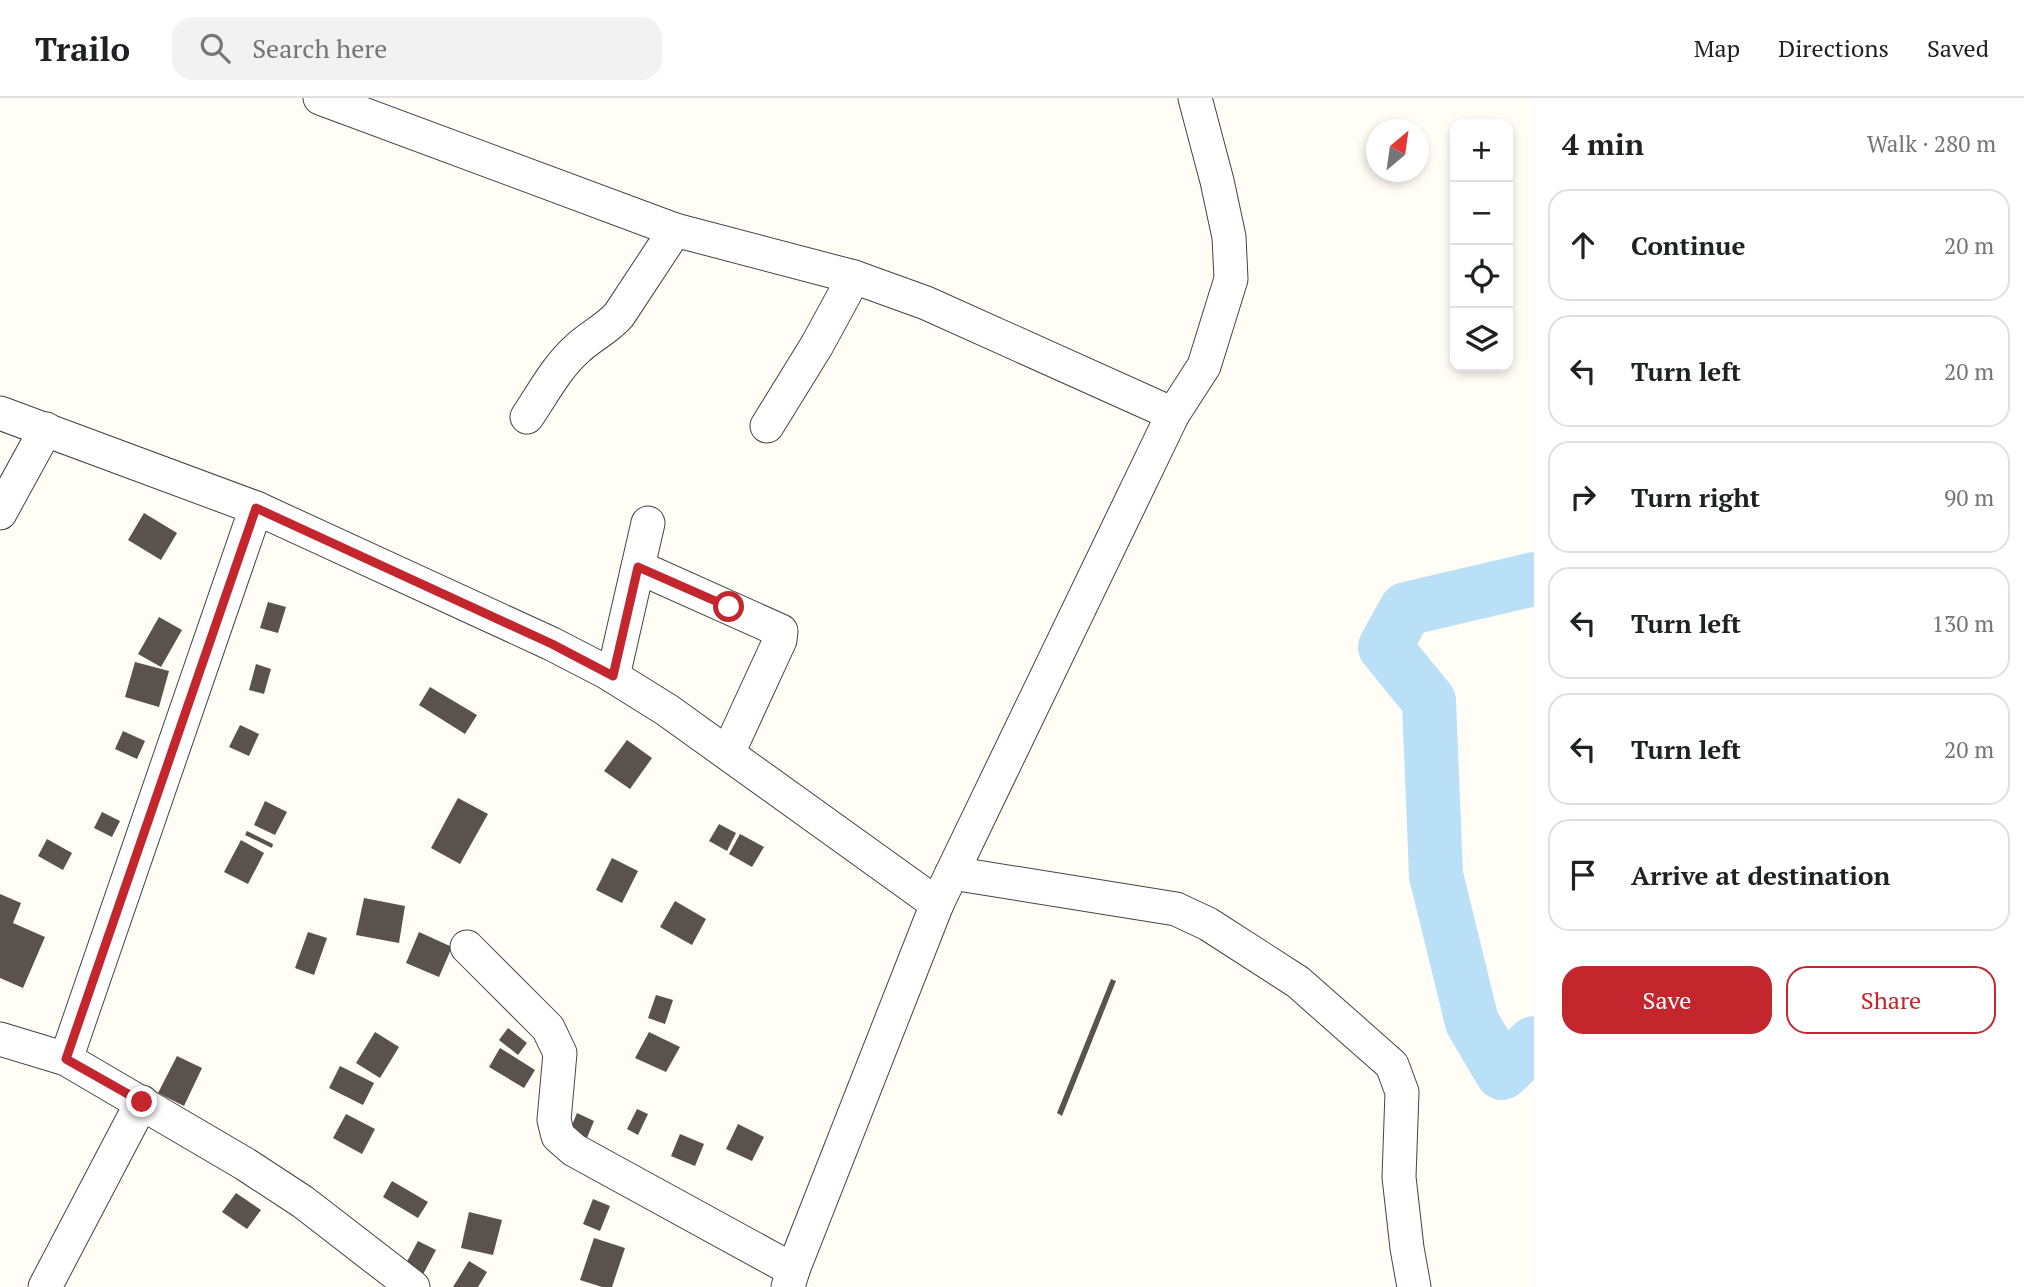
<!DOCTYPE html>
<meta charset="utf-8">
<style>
:root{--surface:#fff;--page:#f2f2f2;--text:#202124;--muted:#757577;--line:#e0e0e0;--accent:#c4262e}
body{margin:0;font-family:"PT Serif",serif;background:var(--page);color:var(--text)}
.controls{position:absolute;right:21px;top:21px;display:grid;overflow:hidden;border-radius:14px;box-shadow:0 4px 10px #0003}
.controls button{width:63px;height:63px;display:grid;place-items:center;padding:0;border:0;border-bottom:2px solid var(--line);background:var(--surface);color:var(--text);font:35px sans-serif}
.compass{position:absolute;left:1366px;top:21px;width:63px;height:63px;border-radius:50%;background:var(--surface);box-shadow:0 4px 10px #0003;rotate:29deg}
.stop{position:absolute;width:21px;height:21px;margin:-16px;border:5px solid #c4262e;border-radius:50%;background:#fff}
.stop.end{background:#c4262e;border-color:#fff;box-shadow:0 2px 7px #0008}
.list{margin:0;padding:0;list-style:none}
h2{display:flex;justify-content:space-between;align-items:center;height:91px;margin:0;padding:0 28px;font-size:30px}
h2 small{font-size:23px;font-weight:400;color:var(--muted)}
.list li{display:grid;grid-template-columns:46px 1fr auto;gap:21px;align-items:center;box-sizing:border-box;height:112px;margin:0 14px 14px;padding:0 14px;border:2px solid var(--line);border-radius:21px}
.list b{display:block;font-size:26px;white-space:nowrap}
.list em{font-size:23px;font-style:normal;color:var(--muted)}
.actions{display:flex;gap:14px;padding:21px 28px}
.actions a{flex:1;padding:16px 0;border:2px solid var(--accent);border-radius:21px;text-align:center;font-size:24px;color:var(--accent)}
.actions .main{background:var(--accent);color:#fff}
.icon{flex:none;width:38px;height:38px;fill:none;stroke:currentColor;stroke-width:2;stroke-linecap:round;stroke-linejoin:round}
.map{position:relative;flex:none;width:1534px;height:1189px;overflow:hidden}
header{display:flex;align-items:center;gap:42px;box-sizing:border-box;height:98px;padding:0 35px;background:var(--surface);border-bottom:2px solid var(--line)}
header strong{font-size:33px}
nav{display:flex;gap:38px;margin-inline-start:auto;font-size:24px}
.search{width:490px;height:63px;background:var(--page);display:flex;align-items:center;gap:18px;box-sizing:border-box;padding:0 24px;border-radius:21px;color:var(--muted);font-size:26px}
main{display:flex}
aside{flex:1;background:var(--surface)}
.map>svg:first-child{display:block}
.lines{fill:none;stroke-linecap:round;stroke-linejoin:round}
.river{stroke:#b9e0f7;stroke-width:54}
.building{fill:#5a524d}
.minor-casing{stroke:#444;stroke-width:35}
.minor{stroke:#fff;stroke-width:33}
.route{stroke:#c4262e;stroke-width:9}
</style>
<header>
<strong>Trailo</strong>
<div class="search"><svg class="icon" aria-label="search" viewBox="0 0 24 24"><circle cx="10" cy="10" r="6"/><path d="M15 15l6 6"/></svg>Search here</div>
<nav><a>Map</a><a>Directions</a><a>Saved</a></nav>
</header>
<main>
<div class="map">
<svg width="1534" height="1189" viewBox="0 0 1534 1189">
<rect width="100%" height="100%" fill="#fffdf5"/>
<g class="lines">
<polyline class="river" points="1534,481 1406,511 1385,549 1429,603 1436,777 1472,924 1502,975 1534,945"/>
</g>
<g class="building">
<polygon points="144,415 177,435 161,462 128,442"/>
<polygon points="268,504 286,509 278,535 260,530"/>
<polygon points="159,519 182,532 161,569 138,556"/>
<polygon points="135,564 169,573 159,609 125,599"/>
<polygon points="256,566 271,571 264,596 249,592"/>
<polygon points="430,589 477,617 465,636 419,607"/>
<polygon points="240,627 259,636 249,658 229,649"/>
<polygon points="123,633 145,643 137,661 115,651"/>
<polygon points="627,642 652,660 630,691 604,673"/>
<polygon points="458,700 488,716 460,766 431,750"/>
<polygon points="265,703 287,714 275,737 254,727"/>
<polygon points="102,714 120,723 112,739 94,730"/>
<polygon points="719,726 736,735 727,753 709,743"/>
<polygon points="247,733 273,746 272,750 245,737"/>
<polygon points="740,736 764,749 752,769 729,756"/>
<polygon points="47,741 72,755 63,772 38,758"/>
<polygon points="241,742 264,755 248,786 224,774"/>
<polygon points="612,760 638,773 622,805 596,792"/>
<polygon points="0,796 21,805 13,825 45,839 23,890 0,880"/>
<polygon points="364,800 405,808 399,845 356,837"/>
<polygon points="675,803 706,821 692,847 660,829"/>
<polygon points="308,834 327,840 314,877 295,870"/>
<polygon points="419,834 452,849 439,879 406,865"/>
<polygon points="1111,881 1116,883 1062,1018 1057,1015"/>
<polygon points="656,897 673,902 665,926 648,920"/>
<polygon points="508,930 527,945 518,957 499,942"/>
<polygon points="375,934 399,949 380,980 356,965"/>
<polygon points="649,934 680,949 666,974 635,960"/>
<polygon points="500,950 535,972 524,990 489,969"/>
<polygon points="177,958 202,970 184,1008 158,995"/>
<polygon points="340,968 374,985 363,1007 329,990"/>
<polygon points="637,1011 648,1016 638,1037 627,1031"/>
<polygon points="577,1015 594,1023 584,1047 567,1039"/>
<polygon points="346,1016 375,1031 362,1056 333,1040"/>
<polygon points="738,1026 764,1039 752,1063 726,1051"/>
<polygon points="680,1036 704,1046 695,1068 671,1058"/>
<polygon points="392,1083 428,1104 418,1120 383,1099"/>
<polygon points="236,1095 261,1112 247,1131 222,1114"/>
<polygon points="593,1101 610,1108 600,1133 583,1126"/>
<polygon points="469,1114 502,1122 493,1157 461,1150"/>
<polygon points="594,1140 625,1150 612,1189 602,1189 580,1182"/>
<polygon points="418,1143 436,1152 420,1182 402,1173"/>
<polygon points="469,1163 487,1174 478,1189 453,1189"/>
</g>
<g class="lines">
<defs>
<g id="minor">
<polyline points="320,0 675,132 854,179 926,205 1173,316"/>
<polyline points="0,315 256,410 552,546 606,574 667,612 937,806"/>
<path d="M527,319c15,-22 29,-49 49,-67 13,-13 31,-21 43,-35l56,-85"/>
<polyline points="767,328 817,247 854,179"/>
<polyline points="256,410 66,961 245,1066 303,1104 413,1189"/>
<polyline points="0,415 46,331"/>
<polyline points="638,469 781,533 780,542 728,655"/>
<polyline points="613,578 648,425"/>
<polyline points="952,775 1176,811 1208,826 1298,884 1392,967 1402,994 1399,1079 1407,1150 1414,1189"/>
<polyline points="467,849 548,930 560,955 554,1022 558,1038 574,1052 793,1172"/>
<polyline points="0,941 66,961"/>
<polyline points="45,1189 142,1004"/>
<polyline points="788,1189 793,1172 937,806 1173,316 1204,268 1231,181 1229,139 1217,83 1195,0"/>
</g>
</defs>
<use href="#minor" class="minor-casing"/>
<use href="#minor" class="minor"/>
</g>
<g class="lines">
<polyline class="route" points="142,1004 66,961 256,410 552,546 613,578 638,469 729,509"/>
</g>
</svg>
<div class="controls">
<button>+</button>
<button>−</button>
<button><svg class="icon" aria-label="locate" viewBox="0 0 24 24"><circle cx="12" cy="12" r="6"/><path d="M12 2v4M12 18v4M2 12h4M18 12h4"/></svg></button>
<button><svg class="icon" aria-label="layers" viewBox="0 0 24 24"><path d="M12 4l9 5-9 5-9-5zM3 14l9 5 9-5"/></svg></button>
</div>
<svg class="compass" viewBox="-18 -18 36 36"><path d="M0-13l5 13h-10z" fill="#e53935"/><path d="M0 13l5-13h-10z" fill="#757577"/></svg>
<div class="stop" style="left:729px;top:509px"></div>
<div class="stop end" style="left:142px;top:1004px"></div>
</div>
<aside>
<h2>4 min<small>Walk · 280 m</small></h2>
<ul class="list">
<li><svg class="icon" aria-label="ahead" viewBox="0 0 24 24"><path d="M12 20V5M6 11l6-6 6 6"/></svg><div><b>Continue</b></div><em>20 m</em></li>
<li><svg class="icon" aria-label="left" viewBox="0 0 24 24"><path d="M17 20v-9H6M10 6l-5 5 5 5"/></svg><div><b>Turn left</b></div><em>20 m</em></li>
<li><svg class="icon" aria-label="right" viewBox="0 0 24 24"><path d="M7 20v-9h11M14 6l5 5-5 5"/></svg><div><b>Turn right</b></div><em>90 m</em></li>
<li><svg class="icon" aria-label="left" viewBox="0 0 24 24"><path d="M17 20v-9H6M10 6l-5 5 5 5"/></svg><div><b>Turn left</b></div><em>130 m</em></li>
<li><svg class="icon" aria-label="left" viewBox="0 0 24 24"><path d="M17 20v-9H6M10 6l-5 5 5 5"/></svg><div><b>Turn left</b></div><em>20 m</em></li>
<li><svg class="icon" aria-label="arrive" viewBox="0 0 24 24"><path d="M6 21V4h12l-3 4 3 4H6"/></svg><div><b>Arrive at destination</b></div></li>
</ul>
<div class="actions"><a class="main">Save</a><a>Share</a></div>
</aside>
</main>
